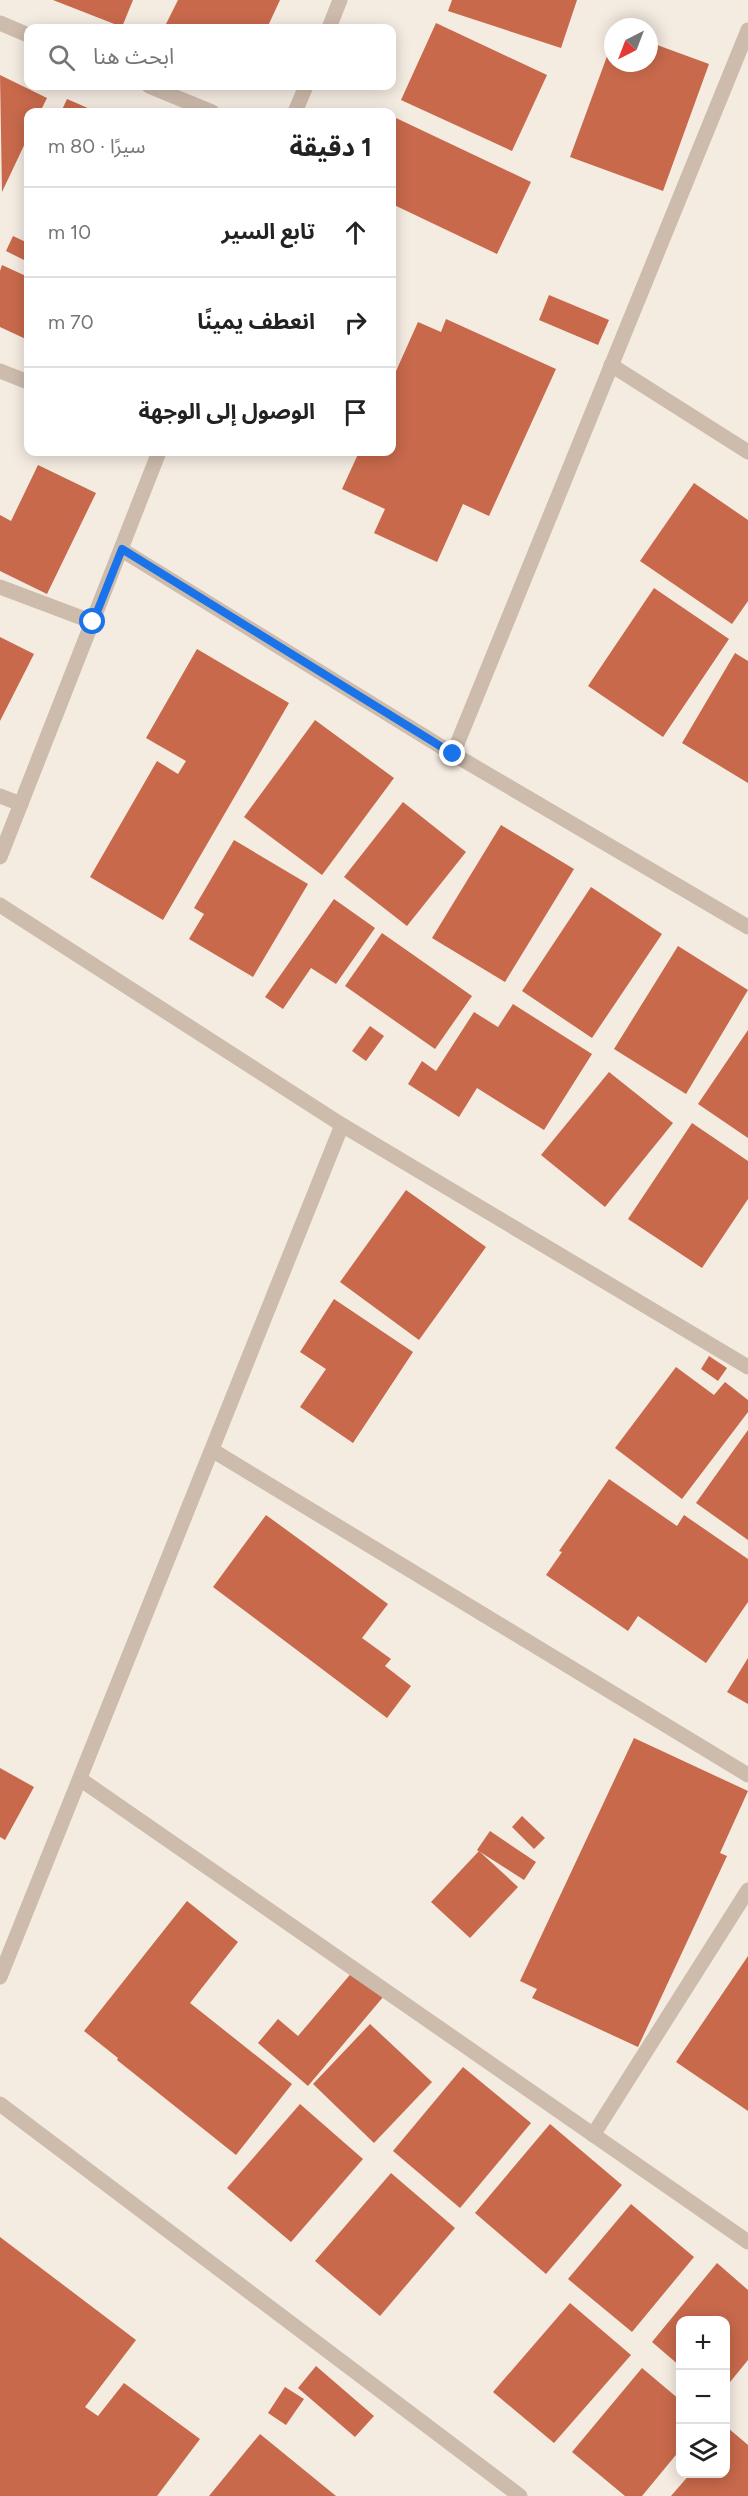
<!DOCTYPE html>
<html lang="ar">
<meta charset="utf-8">
<style>
:root{--surface:#fff;--page:#f6f6f6;--text:#222;--muted:#767676;--line:#e0e0e0}
body{margin:0;font-family:Figtree,"Noto Sans Arabic",sans-serif;background:var(--page);color:var(--text);direction:rtl}
.controls{position:absolute;right:18px;bottom:18px;display:grid;overflow:hidden;border-radius:12px;box-shadow:0 3px 15px #0003}
.controls button{width:54px;height:54px;display:grid;place-items:center;padding:0;border:0;border-bottom:2px solid var(--line);background:var(--surface);color:var(--text);font:30px sans-serif}
.compass{position:absolute;left:604px;top:18px;width:54px;height:54px;border-radius:50%;background:var(--surface);box-shadow:0 3px 15px #0003;rotate:222deg}
.stop{position:absolute;width:18px;height:18px;margin:-14px;border:4px solid #1a73e8;border-radius:50%;background:#fff}
.stop.end{background:#1a73e8;border-color:#fff;box-shadow:0 2px 6px #0008}
.list{margin:0;padding:0;list-style:none}
h2{display:flex;justify-content:space-between;align-items:center;height:78px;margin:0;padding:0 24px;font-size:26px}
h2 small{font-size:20px;font-weight:400;color:var(--muted)}
.list li{display:grid;grid-template-columns:39px 1fr auto;gap:18px;align-items:center;box-sizing:border-box;height:90px;padding:0 24px;border-top:2px solid var(--line)}
.list b{display:block;font-size:22px;white-space:nowrap}
.list em{font-size:20px;font-style:normal;color:var(--muted)}
.icon{flex:none;width:33px;height:33px;fill:none;stroke:currentColor;stroke-width:2;stroke-linecap:round;stroke-linejoin:round}
.map{position:relative;flex:none;width:748px;height:2496px;overflow:hidden;direction:ltr}
.search{position:absolute;background:var(--surface);box-shadow:0 3px 15px #0003;left:24px;top:24px;width:372px;height:66px;display:flex;align-items:center;gap:15px;box-sizing:border-box;padding:0 21px;border-radius:12px;color:var(--muted);font-size:22px}
.panel{position:absolute;background:var(--surface);box-shadow:0 3px 15px #0003;left:24px;top:108px;width:372px;height:348px;border-radius:12px;direction:rtl}
.map>svg:first-child{display:block}
.building{fill:#c8694b}
.lines{fill:none;stroke-linecap:round;stroke-linejoin:round}
.minor{stroke:#cdbbac;stroke-width:15}
.tertiary{stroke:#cdbbac;stroke-width:15}
.route{stroke:#1a73e8;stroke-width:8}
</style>
<div class="map">
<svg width="748" height="2496" viewBox="0 0 748 2496">
<rect width="100%" height="100%" fill="#f4ebe1"/>
<g class="building">
<polygon points="53,0 133,0 122,27"/>
<polygon points="178,0 280,0 267,28 164,28"/>
<polygon points="452,0 577,0 561,48 448,11"/>
<polygon points="436,23 547,75 512,151 401,100"/>
<polygon points="613,40 613,63 649,63 649,42 709,64 663,191 570,157"/>
<polygon points="0,75 47,98 40,112 28,112 28,137 2,192"/>
<polygon points="67,99 97,112 61,112"/>
<polygon points="396,118 531,182 497,254 392,204 392,128"/>
<polygon points="13,236 28,243 28,262 6,251"/>
<polygon points="2,265 28,277 28,340 0,327 0,271"/>
<polygon points="549,295 609,320 598,345 539,320"/>
<polygon points="446,319 556,369 489,516 463,504 437,562 374,533 385,509 342,489 359,452 392,452 392,380 418,322 441,332"/>
<polygon points="38,465 96,493 47,594 0,571 0,515 11,521"/>
<polygon points="694,483 748,520 748,601 732,624 640,561"/>
<polygon points="654,588 729,639 663,737 588,686"/>
<polygon points="0,637 34,654 0,721"/>
<polygon points="197,649 289,703 163,920 90,877 157,761 178,774 186,761 146,738"/>
<polygon points="735,653 748,661 748,783 682,743"/>
<polygon points="315,720 394,778 322,875 244,817"/>
<polygon points="403,802 466,852 407,926 344,877"/>
<polygon points="501,825 574,869 505,982 432,938"/>
<polygon points="234,840 308,884 253,977 189,939 204,914 194,908"/>
<polygon points="591,887 662,934 592,1038 522,991"/>
<polygon points="334,899 375,928 336,984 311,968 283,1009 265,997"/>
<polygon points="382,933 472,996 435,1049 345,986"/>
<polygon points="678,946 748,990 686,1094 614,1049"/>
<polygon points="513,1004 592,1054 544,1130 477,1088 459,1117 408,1084 422,1061 436,1071 474,1012 498,1027"/>
<polygon points="370,1026 384,1036 366,1061 352,1051"/>
<polygon points="748,1030 748,1138 698,1104"/>
<polygon points="609,1072 673,1123 605,1207 541,1155"/>
<polygon points="692,1123 748,1161 748,1199 702,1268 628,1219"/>
<polygon points="406,1190 486,1247 419,1340 340,1282"/>
<polygon points="334,1299 413,1352 353,1443 300,1407 326,1369 300,1352"/>
<polygon points="709,1356 727,1368 718,1381 701,1369"/>
<polygon points="676,1367 714,1395 725,1382 748,1400 748,1412 682,1499 615,1448"/>
<polygon points="748,1430 748,1540 696,1503"/>
<polygon points="609,1479 677,1526 684,1515 748,1559 748,1602 706,1663 638,1616 628,1631 546,1575 562,1552 559,1551"/>
<polygon points="266,1515 388,1604 362,1638 391,1659 385,1666 411,1686 387,1718 213,1587"/>
<polygon points="748,1658 748,1704 727,1692"/>
<polygon points="634,1738 748,1791 720,1853 727,1856 638,2047 532,1998 537,1989 520,1981"/>
<polygon points="0,1768 34,1787 5,1840 0,1837"/>
<polygon points="522,1816 545,1838 534,1849 512,1827"/>
<polygon points="490,1831 536,1862 524,1880 477,1850"/>
<polygon points="479,1851 518,1887 470,1938 431,1902"/>
<polygon points="187,1901 238,1942 190,2003 292,2084 236,2155 117,2060 118,2058 84,2031"/>
<polygon points="748,1956 748,2111 676,2062"/>
<polygon points="354,1970 384,1996 308,2086 258,2043 278,2019 298,2036"/>
<polygon points="370,2024 432,2082 374,2143 313,2084"/>
<polygon points="463,2067 531,2123 460,2208 393,2151"/>
<polygon points="300,2104 363,2159 291,2242 227,2188"/>
<polygon points="550,2124 622,2185 546,2274 475,2213"/>
<polygon points="391,2173 455,2228 380,2316 315,2261"/>
<polygon points="631,2204 694,2257 632,2332 568,2279"/>
<polygon points="0,2237 136,2340 85,2407 98,2416 124,2383 200,2439 157,2496 0,2496"/>
<polygon points="717,2263 748,2290 748,2360 726,2387 726,2320 680,2320 680,2366 652,2342"/>
<polygon points="570,2303 631,2355 554,2443 493,2392"/>
<polygon points="316,2366 374,2416 355,2437 298,2388"/>
<polygon points="642,2368 680,2400 680,2450 642,2496 625,2496 572,2452"/>
<polygon points="285,2387 304,2399 286,2425 268,2413"/>
<polygon points="728,2428 748,2445 748,2496 671,2496 690,2474 726,2474 726,2431"/>
<polygon points="260,2434 336,2496 209,2496"/>
</g>
<g class="lines">
<g class="minor">
<polyline points="0,23 28,35"/>
<polyline points="149,86 212,112"/>
<polyline points="611,365 748,452"/>
<polyline points="0,587 93,622"/>
<polyline points="453,754 748,30"/>
<polyline points="0,796 21,804"/>
<polyline points="0,905 342,1125 748,1367"/>
<polyline points="212,1450 748,1775"/>
<polyline points="80,1779 748,2242"/>
<polyline points="0,1977 342,1125"/>
<polyline points="0,2104 520,2496"/>
<polyline points="593,2135 748,1890"/>
</g>
<g class="tertiary">
<polyline points="329,28 340,0"/>
<polyline points="295,112 306,86"/>
<polyline points="0,371 28,382"/>
<polyline points="122,550 453,754 748,927"/>
<polyline points="0,857 159,452"/>
</g>
</g>
<g class="lines">
<polyline class="route" points="93,622 122,549 453,754"/>
</g>
</svg>
<div class="controls">
<button>+</button>
<button>−</button>
<button><svg class="icon" aria-label="layers" viewBox="0 0 24 24"><path d="M12 4l9 5-9 5-9-5zM3 14l9 5 9-5"/></svg></button>
</div>
<svg class="compass" viewBox="-18 -18 36 36"><path d="M0-13l5 13h-10z" fill="#e53935"/><path d="M0 13l5-13h-10z" fill="#767676"/></svg>
<div class="stop" style="left:93px;top:622px"></div>
<div class="stop end" style="left:453px;top:754px"></div>
<div class="search"><svg class="icon" aria-label="search" viewBox="0 0 24 24"><circle cx="10" cy="10" r="6"/><path d="M15 15l6 6"/></svg>ابحث هنا</div>
<section class="panel">
<h2>1 دقيقة<small>سيرًا · 80 m</small></h2>
<ul class="list">
<li><svg class="icon" aria-label="ahead" viewBox="0 0 24 24"><path d="M12 20V5M6 11l6-6 6 6"/></svg><div><b>تابع السير</b></div><em>10 m</em></li>
<li><svg class="icon" aria-label="right" viewBox="0 0 24 24"><path d="M7 20v-9h11M14 6l5 5-5 5"/></svg><div><b>انعطف يمينًا</b></div><em>70 m</em></li>
<li><svg class="icon" aria-label="arrive" viewBox="0 0 24 24"><path d="M6 21V4h12l-3 4 3 4H6"/></svg><div><b>الوصول إلى الوجهة</b></div></li>
</ul>
</section>
</div>
